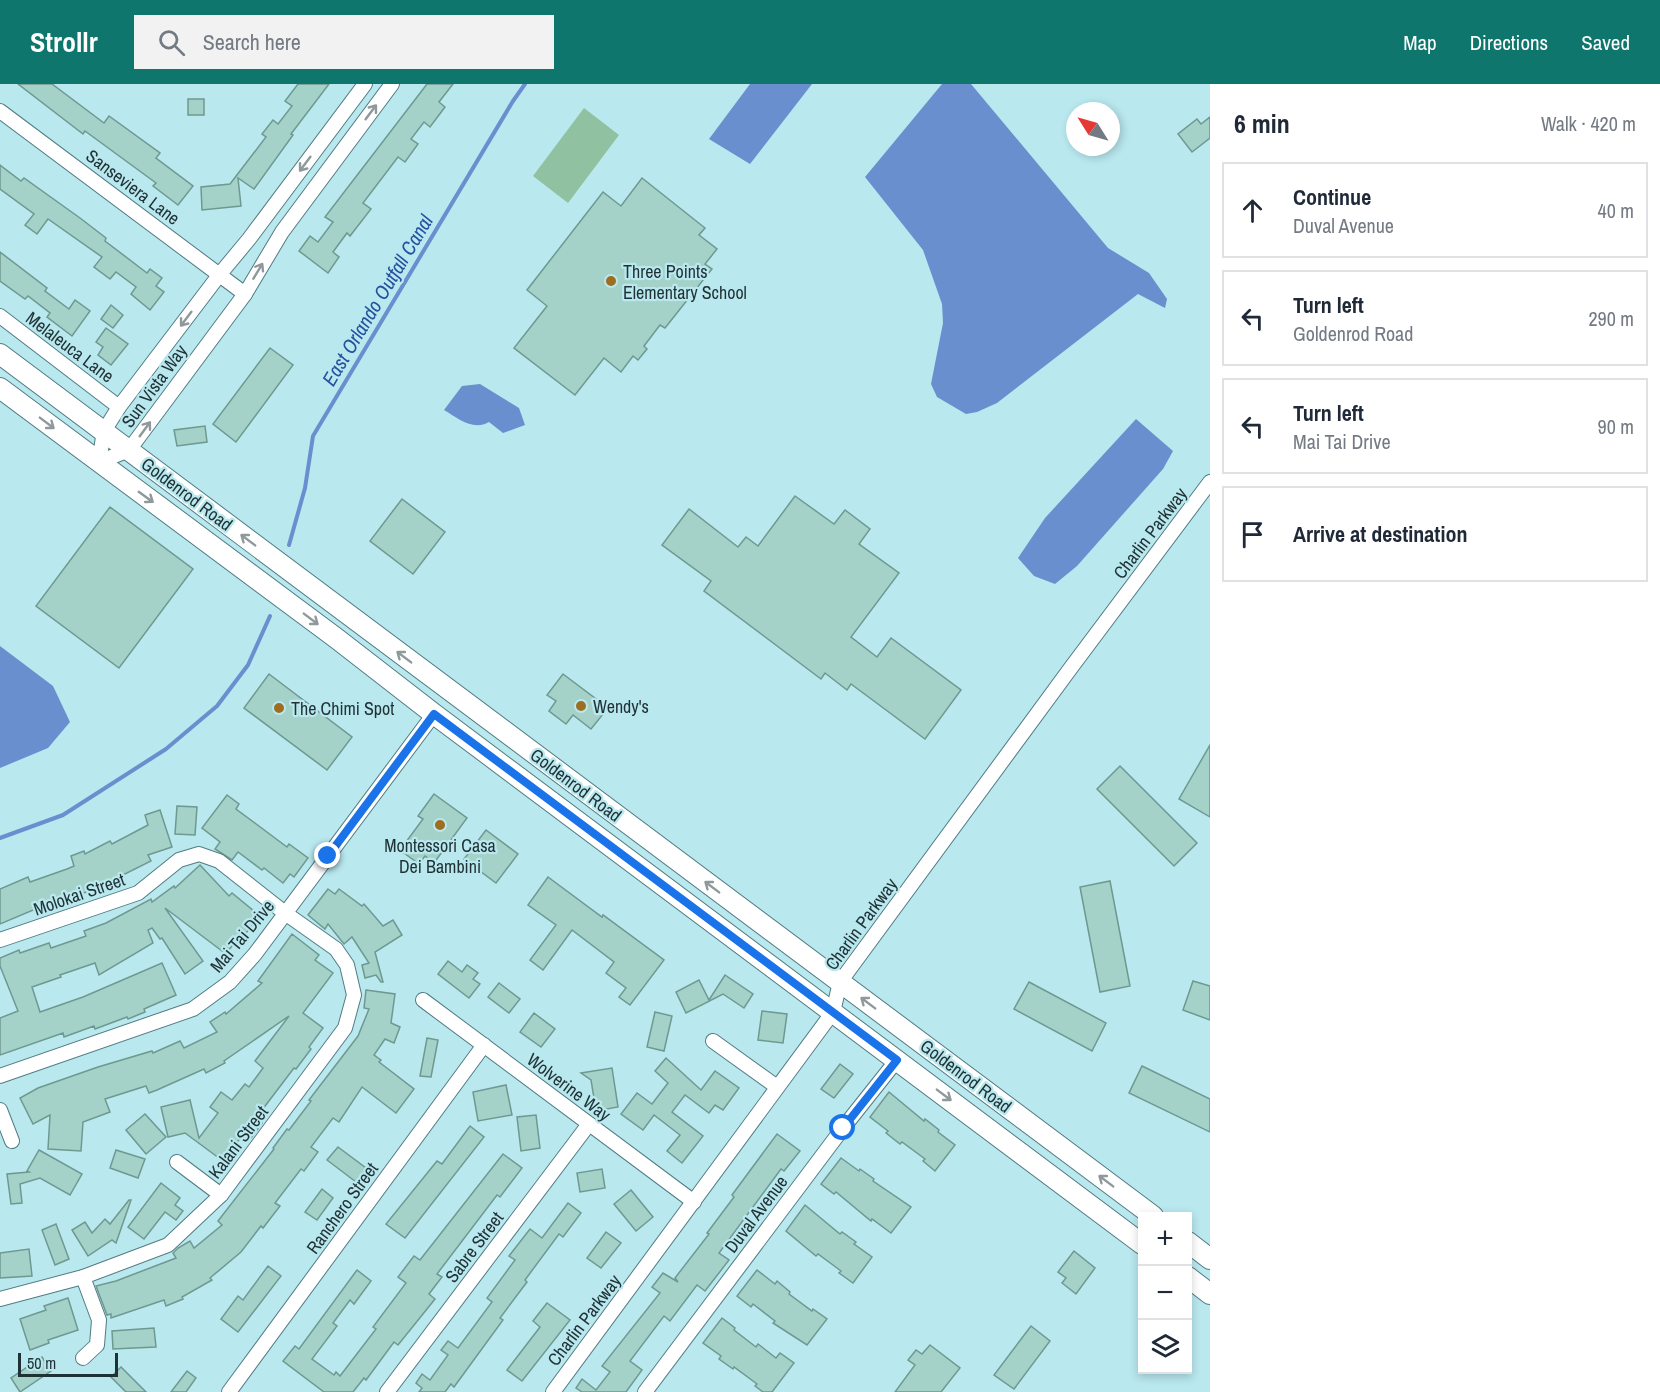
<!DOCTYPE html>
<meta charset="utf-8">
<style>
:root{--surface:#fff;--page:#f2f2f3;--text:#1f2937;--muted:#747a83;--line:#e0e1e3;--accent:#0f766e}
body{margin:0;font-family:"Archivo Narrow",sans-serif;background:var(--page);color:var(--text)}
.controls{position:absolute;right:18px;bottom:18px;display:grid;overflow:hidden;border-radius:0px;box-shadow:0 3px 9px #0003}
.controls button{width:54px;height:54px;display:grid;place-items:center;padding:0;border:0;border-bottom:2px solid var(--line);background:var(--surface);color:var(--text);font:30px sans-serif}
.compass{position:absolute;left:1066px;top:18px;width:54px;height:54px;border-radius:50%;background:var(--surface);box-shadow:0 3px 9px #0003;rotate:307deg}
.scale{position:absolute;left:18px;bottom:15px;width:100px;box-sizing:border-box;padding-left:6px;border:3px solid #1f3134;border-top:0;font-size:16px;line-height:21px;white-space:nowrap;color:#1f3134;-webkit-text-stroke:4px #b9e8ef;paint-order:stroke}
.stop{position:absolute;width:18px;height:18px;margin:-14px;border:4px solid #1a73e8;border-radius:50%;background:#fff}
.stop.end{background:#1a73e8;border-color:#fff;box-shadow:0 2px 6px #0008}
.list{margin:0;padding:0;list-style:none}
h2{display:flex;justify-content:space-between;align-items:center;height:78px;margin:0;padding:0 24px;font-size:26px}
h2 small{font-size:20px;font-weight:400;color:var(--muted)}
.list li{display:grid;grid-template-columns:39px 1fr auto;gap:18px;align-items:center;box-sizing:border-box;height:96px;margin:0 12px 12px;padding:0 12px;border:2px solid var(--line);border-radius:0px}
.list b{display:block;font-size:22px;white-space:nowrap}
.list p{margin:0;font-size:20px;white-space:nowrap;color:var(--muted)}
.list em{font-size:20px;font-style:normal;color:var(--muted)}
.icon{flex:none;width:33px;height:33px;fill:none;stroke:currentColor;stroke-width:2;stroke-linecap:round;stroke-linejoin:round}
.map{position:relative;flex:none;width:1210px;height:1308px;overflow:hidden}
header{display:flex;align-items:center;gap:36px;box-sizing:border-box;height:84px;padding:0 30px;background:var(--accent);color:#fff}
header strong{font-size:28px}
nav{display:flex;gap:33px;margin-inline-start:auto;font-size:21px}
.search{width:420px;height:54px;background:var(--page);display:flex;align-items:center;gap:15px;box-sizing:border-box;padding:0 21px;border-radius:0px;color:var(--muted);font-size:22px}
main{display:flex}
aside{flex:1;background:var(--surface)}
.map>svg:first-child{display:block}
.green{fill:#90c1a0}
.water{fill:#698fce}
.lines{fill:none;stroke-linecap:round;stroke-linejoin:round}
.stream{stroke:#698fce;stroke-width:4}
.building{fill:#a4d1c8;stroke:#6e9991;stroke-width:1.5}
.minor-casing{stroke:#517c83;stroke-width:16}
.secondary-casing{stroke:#517c83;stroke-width:22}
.minor{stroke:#fff;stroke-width:14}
.secondary{stroke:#fff;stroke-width:20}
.oneway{stroke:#8f989a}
.route{stroke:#1a73e8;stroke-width:8}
.poi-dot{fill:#9d6e20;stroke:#b9e8ef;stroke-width:2}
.labels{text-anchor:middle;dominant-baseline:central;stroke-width:4.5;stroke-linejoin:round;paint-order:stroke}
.street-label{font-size:18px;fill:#1f3134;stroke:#b9e8ef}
.poi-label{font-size:18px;fill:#1f3134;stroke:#b9e8ef;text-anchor:start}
.water-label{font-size:20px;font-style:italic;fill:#25519e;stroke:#b9e8ef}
</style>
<header>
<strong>Strollr</strong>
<div class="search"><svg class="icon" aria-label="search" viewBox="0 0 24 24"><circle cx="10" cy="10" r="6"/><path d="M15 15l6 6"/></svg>Search here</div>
<nav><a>Map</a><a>Directions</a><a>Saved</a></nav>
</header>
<main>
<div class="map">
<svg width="1210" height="1308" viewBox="0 0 1210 1308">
<rect width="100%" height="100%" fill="#b9e8ef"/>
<polygon class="green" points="584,24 619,51 568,119 533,92"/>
<g class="water">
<polygon points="750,0 812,0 750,80 709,55"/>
<polygon points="942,0 971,0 1108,164 1149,189 1167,215 1165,224 1138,210 997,319 977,328 966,330 937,313 931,300 943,239 942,220 923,166 865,93"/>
<path d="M480,300l39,24 6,17 -22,8 -14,-11c-16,9 -30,-3 -45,-12l18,-24z"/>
<polygon points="1136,335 1173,367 1163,385 1077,482 1055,500 1034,492 1018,474 1045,434"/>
<polygon points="0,562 53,602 70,638 48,664 0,684"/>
</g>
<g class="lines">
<g class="stream">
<polyline points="289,461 305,404 313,352 513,17 525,0"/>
<polyline points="0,754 63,731 166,665 217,622 248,581 270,532"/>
</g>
</g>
<g class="building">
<polygon points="18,0 52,0 104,39 109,32 160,69 156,74 193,102 178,121 153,102 156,99 85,47 83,50"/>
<polygon points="298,0 329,0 291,50 293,51 254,105 238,94 241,122 202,126 201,103 230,100 266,53 262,50 273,36 278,40 292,22 285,17"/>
<polygon points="427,0 453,0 439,18 445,23 430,43 424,38 411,55 418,60 405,78 398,73 363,119 371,125 350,152 347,149 333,168 339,173 328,189 299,167 310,152 318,158 333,138 325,133"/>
<rect x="188" y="15" width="16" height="16"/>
<polygon points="1210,33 1210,54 1192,68 1178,50 1197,35 1201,40"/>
<polygon points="0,81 21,97 24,94 80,134 106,154 105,157 147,189 150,185 162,194 156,202 164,208 150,226 131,210 136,203 116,188 110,195 94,183 102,173 48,135 37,150 25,141 34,130 0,105"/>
<polygon points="642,94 705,144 699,151 717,165 705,180 712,185 665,244 660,241 644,262 647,265 638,276 633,272 621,288 604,274 575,311 514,264 547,222 527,206 603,108 621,122"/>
<polygon points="0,168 47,204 45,207 69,225 75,216 90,227 72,252 47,233 50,229 28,212 25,215 0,197"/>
<polygon points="111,221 123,231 113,244 101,235"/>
<polygon points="106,244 128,260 111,281 98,271 103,263 96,258"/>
<polygon points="270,264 293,281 236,358 213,340"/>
<polygon points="205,342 207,358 177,362 174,346"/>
<polygon points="795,412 834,440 845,426 870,445 859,460 899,489 851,553 877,573 891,554 961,606 925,655 851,600 847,606 825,589 821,595 704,507 711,497 662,461 689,425 738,463 746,453 758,462"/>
<polygon points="402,415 445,448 413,490 370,457"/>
<polygon points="110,423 193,485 119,584 36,522"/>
<polygon points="269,590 352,653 327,686 244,624"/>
<polygon points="563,590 608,624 591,645 573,631 566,640 549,627 556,617 547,611"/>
<polygon points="1210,661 1210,733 1179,715"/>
<polygon points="1120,682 1197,759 1174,782 1097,705"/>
<polygon points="434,710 467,734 434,779 425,772 419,780 400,766 423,735 418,732"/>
<polygon points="227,711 239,720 236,725 287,763 289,760 308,774 294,793 290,790 283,799 264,784 262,786 238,768 232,776 215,765 220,758 202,744"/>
<polygon points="177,722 197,723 195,751 175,750"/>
<polygon points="160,726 172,763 148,771 151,777 93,806 45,821 0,840 0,805 28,793 30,798 67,785 74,782 71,772 84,767 85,770 110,757 112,760 148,741 145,731"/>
<polygon points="486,746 518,770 496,799 464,775"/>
<polygon points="200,781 229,812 232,809 260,832 246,849 243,847 226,870 165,824 203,877 185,890 162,854 160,855 152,844 148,846 153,859 99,891 95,879 60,891 61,893 32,903 40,928 83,913 162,879 176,911 144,925 145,928 128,935 127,933 95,945 94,942 64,953 63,949 0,971 0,934 18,927 0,882 0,874 19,866 20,869 49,859 51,864 86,852 84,847 106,839 151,815 152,818 174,802 175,804"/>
<polygon points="548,793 602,833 603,831 664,876 630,921 619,913 626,904 606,889 614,878 572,846 543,886 530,876 556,841 528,821"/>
<polygon points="1110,797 1130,902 1100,908 1080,803"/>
<polygon points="328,805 335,810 339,805 362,822 364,820 383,842 393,836 402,851 375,868 383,898 381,898 376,891 365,894 362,881 369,879 352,853 344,860 328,840 325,845 308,831"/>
<polygon points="292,850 319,871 315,876 333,889 303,929 323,944 309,963 311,965 296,985 294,984 256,1034 262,1039 251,1054 244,1049 223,1077 185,1049 168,1053 161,1023 190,1016 199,1054 218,1029 210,1023 221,1008 232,1016 245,1000 249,1003 263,984 255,977 289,932 224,977 225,979 206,989 204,985 157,1006 149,1009 146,1002 105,1015 110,1028 83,1038 81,1067 48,1065 50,1031 33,1040 20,1014 38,1004 98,983 152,967 153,969 180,957 184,964 217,948 210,938 225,928 226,930 262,899 258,897"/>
<polygon points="448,877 462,888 467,881 478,889 473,895 480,900 469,914 438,890"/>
<polygon points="725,891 753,910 744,924 723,910 686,929 676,908 699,896 709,916"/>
<polygon points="1193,897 1210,902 1210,936 1183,926"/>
<polygon points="1029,898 1106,939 1092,967 1014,925"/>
<polygon points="499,899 520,915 509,929 488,913"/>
<polygon points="366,906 395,910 391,939 400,943 394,959 385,955 374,971 381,976 379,978 414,1005 396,1029 362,1003 339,1038 333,1034 311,1063 318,1068 304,1087 301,1085 275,1119 280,1122 263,1144 261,1142 241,1168 210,1194 212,1196 182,1213 183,1215 166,1222 164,1216 111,1234 111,1230 107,1231 96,1202 116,1197 176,1174 173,1169 178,1164 190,1157 194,1164 222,1141 218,1137 274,1065 273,1064 287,1045 289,1046 311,1017 309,1016 358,952 369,925 364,924"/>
<polygon points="762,927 787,930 783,959 758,956"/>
<polygon points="655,928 672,932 664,967 647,963"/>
<polygon points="534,929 555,945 541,963 520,948"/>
<polygon points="427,954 438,956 431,993 420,992"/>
<polygon points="666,974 701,1006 715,987 739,1004 723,1026 715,1021 709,1029 685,1011 672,1028 703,1052 682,1079 667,1067 680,1051 654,1031 643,1046 621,1030 637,1009 652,1020 668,999 655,987"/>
<polygon points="840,980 853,990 834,1014 821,1005"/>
<polygon points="1142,982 1210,1015 1210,1048 1129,1009"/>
<polygon points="612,984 618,1023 596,1027 591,996 581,989"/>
<polygon points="506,1001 512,1031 478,1037 473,1008"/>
<polygon points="889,1008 924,1037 925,1035 939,1046 938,1048 955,1061 935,1087 923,1077 925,1075 902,1058 900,1060 886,1049 888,1047 870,1033"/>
<polygon points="145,1030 166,1053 146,1070 126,1046"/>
<polygon points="536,1031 540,1064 521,1067 517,1033"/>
<polygon points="470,1042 484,1053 405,1154 386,1140 437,1077 442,1080"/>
<polygon points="777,1050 800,1067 784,1087 781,1085 719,1169 729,1176 705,1207 697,1201 670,1237 664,1232 630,1277 642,1286 626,1308 582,1308 576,1304 582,1295 596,1306 610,1288 602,1282 660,1209 652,1203 663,1189 678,1198 675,1194 709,1150 707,1149 734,1113 732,1111"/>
<polygon points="338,1063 370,1087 360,1101 327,1076"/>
<polygon points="39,1066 82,1090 70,1111 40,1094 20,1100 22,1119 11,1120 7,1090 29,1088 27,1087"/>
<polygon points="116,1066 145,1075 138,1094 110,1084"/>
<polygon points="503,1070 522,1084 500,1113 497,1111 437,1190 442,1193 429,1210 435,1215 398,1261 394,1258 366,1296 364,1294 353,1308 324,1308 283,1277 295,1262 299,1265 357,1186 371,1197 354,1220 350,1216 333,1239 337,1242 312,1275 334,1291 336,1288 340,1292 376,1245 373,1243 406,1199 398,1193 414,1172 420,1176"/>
<polygon points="841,1074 859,1087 860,1085 874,1095 873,1097 911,1123 891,1149 872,1135 871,1137 836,1108 834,1110 821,1100"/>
<polygon points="602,1085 605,1104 580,1108 577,1089"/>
<polygon points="161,1099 180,1114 175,1121 183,1127 176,1136 165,1128 144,1155 128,1143"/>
<polygon points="322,1105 333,1114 317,1136 305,1128"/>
<polygon points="631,1106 653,1133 636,1147 614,1120"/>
<polygon points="129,1116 131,1116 116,1159 112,1156 88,1172 72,1146 85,1138 92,1149 105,1135 110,1140"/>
<polygon points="568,1119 581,1129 563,1153 559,1150 525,1196 527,1198 500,1234 503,1236 454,1303 451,1300 445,1308 419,1308 422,1304 416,1299 422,1290 430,1296 448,1271 441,1266 448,1257 458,1264 492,1218 487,1214 515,1176 509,1172 530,1145 542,1154"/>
<polygon points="805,1121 840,1150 842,1148 856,1158 854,1160 872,1173 853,1199 839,1189 841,1187 818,1170 816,1172 786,1147"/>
<polygon points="56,1140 69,1175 55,1181 42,1146"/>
<polygon points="606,1148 621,1159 601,1184 587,1174"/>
<polygon points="29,1165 32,1192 0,1194 0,1169"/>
<polygon points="1074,1167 1095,1184 1076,1210 1062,1199 1066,1194 1058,1188"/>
<polygon points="268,1182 281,1192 238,1248 221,1235 238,1212 243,1216"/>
<polygon points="757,1186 775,1200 777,1197 790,1208 789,1210 812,1227 813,1225 827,1235 807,1261 773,1239 775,1237 753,1220 751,1223 737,1212"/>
<polygon points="68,1214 78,1246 48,1256 49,1259 30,1266 20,1235 46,1226 44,1222"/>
<polygon points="547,1219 570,1236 522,1297 507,1286 540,1243 533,1237"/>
<polygon points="722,1234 735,1244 734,1246 756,1263 758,1260 776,1274 780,1269 794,1279 772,1308 763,1308 755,1302 757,1300 734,1283 733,1285 719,1275 721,1272 703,1259"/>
<polygon points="1031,1242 1050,1257 1014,1305 994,1291"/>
<polygon points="154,1244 156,1263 113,1265 112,1247"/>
<polygon points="930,1261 960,1284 941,1308 895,1308 915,1281 908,1276 916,1266 922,1270"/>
<polygon points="42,1273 51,1287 20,1308 11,1294"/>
<polygon points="121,1283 146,1308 126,1308 111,1293"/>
<polygon points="187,1287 196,1294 186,1308 171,1308"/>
</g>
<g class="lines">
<defs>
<g id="minor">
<polyline points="0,27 245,210"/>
<polyline points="0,232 119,323"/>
<polyline points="99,378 129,366 245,210 282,148 392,0"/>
<polyline points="99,378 104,347 119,323 220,190 249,155 365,0"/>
<polyline points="0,856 138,809 179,776 199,770 219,777 285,829 336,865 347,881 354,911 345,944 221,1111 168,1161 83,1193 0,1215"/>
<polyline points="423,916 694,1118"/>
<polyline points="713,957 777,1003"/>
<polyline points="0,992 193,925 230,898 255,870 434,630"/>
<polyline points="0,1026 12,1057"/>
<polyline points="177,1078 221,1111"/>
<polyline points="83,1274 97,1261 99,1236 83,1193"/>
<polyline points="229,1308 484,961"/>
<polyline points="387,1308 589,1040"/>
<polyline points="553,1308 833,928 840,898 1070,585 1210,398"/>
<polyline points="645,1308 843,1044 897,976"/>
</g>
<g id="secondary">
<polyline points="0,270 1153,1132"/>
<polyline points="0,304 336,554 434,630 1142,1160"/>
<polyline points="1188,1158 1210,1175"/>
<polyline points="1188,1193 1210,1210"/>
</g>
</defs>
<use href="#minor" class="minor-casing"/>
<use href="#secondary" class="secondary-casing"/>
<use href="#minor" class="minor"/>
<use href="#secondary" class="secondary"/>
</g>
<defs><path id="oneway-shaft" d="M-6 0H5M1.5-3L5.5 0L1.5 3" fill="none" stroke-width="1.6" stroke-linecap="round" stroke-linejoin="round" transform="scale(1.5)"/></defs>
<g class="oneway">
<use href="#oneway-shaft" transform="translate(371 28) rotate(-53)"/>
<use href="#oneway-shaft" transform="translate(305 80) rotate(127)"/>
<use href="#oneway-shaft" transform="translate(258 187) rotate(-59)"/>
<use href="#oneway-shaft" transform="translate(186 235) rotate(127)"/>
<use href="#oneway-shaft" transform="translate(47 339) rotate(37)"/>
<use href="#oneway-shaft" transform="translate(145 345) rotate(-54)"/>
<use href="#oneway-shaft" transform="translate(146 413) rotate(36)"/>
<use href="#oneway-shaft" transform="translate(248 456) rotate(-143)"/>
<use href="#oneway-shaft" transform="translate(311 535) rotate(37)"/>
<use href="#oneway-shaft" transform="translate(404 573) rotate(-143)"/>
<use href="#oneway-shaft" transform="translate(712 803) rotate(-143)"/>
<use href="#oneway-shaft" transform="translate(868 919) rotate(-143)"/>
<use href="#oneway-shaft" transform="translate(944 1011) rotate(37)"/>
<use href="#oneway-shaft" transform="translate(1106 1097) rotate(-143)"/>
</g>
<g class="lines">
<polyline class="route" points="328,772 434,630 897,976 843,1044"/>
</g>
<g class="poi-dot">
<circle cx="611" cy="197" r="6"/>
<circle cx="581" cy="622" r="6"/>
<circle cx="279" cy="624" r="6"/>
<circle cx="440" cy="741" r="6"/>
</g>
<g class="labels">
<g class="street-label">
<text transform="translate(133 103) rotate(37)">Sanseviera Lane</text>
<text transform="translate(70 263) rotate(37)">Melaleuca Lane</text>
<text transform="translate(154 302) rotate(-54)">Sun Vista Way</text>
<text transform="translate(187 410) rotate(37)">Goldenrod Road</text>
<text transform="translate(1150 449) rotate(-53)">Charlin Parkway</text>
<text transform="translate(576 701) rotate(37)">Goldenrod Road</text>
<text transform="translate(79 810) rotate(-19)">Molokai Street</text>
<text transform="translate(861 840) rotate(-54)">Charlin Parkway</text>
<text transform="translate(242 852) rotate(-50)">Mai Tai Drive</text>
<text transform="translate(966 992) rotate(37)">Goldenrod Road</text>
<text transform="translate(569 1003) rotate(37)">Wolverine Way</text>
<text transform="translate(238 1058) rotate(-53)">Kalani Street</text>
<text transform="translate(342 1124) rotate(-54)">Ranchero Street</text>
<text transform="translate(756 1130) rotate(-53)">Duval Avenue</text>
<text transform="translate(474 1163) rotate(-53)">Sabre Street</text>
<text transform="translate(584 1236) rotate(-53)">Charlin Parkway</text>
</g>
<g class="poi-label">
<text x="623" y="187">Three Points<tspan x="623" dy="21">Elementary School</tspan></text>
<text x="593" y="622">Wendy's</text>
<text x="291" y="624">The Chimi Spot</text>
<text x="440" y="761" text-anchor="middle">Montessori Casa<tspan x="440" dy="21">Dei Bambini</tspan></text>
</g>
<g class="water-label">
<text transform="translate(377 216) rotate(-59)">East Orlando Outfall Canal</text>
</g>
</g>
</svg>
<div class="controls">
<button>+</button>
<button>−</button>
<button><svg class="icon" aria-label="layers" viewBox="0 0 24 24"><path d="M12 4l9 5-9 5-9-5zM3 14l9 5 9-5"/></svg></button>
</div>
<svg class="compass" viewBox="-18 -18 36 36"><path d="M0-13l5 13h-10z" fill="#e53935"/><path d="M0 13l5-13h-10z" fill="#747a83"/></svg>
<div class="scale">50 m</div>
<div class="stop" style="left:843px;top:1044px"></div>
<div class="stop end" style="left:328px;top:772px"></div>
</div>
<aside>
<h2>6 min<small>Walk · 420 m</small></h2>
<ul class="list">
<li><svg class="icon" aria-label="ahead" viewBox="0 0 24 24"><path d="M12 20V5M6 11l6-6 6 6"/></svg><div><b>Continue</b><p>Duval Avenue</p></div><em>40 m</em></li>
<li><svg class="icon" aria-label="left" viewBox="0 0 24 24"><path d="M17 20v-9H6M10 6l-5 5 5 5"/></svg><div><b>Turn left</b><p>Goldenrod Road</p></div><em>290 m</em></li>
<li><svg class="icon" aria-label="left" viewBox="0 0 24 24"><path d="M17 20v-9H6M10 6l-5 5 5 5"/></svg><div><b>Turn left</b><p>Mai Tai Drive</p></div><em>90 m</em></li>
<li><svg class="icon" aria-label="arrive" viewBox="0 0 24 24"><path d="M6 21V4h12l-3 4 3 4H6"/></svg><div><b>Arrive at destination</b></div></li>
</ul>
</aside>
</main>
